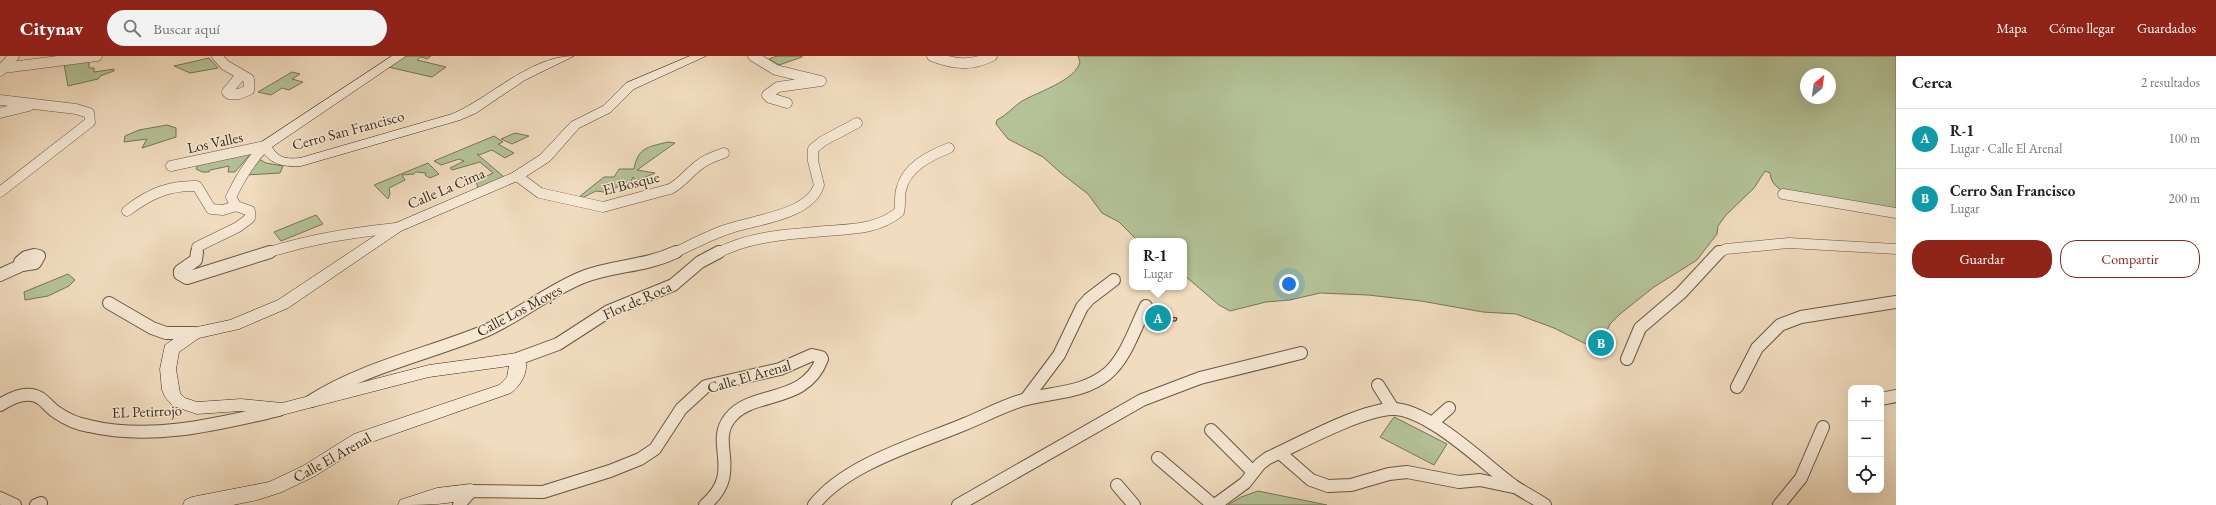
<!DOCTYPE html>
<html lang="es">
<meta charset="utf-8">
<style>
:root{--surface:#fff;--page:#f2f2f2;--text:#202124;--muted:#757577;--line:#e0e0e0;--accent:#8f2418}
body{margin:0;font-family:"EB Garamond",serif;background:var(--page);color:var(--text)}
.controls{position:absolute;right:12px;bottom:12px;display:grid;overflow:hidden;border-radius:8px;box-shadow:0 4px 16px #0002}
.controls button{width:36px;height:36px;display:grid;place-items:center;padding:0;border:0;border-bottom:1px solid var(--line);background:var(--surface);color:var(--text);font:20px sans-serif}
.compass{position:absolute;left:1800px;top:12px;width:36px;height:36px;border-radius:50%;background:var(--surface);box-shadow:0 4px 16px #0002;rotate:29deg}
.you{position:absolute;left:1289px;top:228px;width:14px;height:14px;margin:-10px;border:3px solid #fff;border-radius:50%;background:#1a73e8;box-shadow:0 0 0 6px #1a73e833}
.badge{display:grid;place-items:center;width:26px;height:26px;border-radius:50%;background:var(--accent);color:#fff;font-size:13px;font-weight:700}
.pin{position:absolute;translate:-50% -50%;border:2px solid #fff;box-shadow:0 1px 4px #0006}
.popup{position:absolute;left:1129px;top:182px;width:58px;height:52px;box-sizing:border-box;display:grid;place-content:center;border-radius:8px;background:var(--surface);filter:drop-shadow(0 1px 3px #0005);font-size:13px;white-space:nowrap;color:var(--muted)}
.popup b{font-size:15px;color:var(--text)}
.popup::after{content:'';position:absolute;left:50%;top:100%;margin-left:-8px;border:8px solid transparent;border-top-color:var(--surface)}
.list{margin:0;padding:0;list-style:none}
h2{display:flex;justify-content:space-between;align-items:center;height:52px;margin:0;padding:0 16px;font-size:17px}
h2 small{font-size:13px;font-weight:400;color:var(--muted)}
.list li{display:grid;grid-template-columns:26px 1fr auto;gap:12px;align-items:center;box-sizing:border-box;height:60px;padding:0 16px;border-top:1px solid var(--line)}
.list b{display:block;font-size:15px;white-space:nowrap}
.list p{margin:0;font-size:13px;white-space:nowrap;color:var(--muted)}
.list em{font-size:13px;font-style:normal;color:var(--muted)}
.actions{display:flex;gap:8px;padding:12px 16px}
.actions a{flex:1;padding:9px 0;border:1px solid var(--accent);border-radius:16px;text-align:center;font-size:14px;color:var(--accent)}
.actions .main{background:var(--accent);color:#fff}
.icon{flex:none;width:22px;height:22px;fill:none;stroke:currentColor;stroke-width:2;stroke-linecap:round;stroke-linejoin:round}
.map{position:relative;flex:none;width:1896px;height:449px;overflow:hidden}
header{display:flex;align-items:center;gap:24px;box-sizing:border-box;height:56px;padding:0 20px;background:var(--accent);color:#fff}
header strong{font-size:19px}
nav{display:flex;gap:22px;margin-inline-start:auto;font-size:14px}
.search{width:280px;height:36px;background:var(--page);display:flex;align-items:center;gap:10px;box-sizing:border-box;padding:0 14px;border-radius:22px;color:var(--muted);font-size:15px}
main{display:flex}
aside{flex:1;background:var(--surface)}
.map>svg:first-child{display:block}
.green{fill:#b4c297;stroke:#777658;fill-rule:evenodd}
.building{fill:#e5ad98;stroke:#3a2b18}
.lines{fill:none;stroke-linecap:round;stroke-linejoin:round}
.street-far1-casing{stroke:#685742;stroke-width:11}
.street-casing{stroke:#685742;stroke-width:14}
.secondary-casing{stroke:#3a2b18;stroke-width:1}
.street-far1{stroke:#f6e8d5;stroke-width:10}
.street{stroke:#f6e8d5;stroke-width:12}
.secondary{fill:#f6e8d5;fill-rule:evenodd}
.labels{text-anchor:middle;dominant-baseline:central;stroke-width:3;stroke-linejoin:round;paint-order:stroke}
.street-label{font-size:15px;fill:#3a2b18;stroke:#f6e8d5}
</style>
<header>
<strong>Citynav</strong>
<div class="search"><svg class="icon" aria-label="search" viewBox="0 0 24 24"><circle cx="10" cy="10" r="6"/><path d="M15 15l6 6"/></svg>Buscar aquí</div>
<nav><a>Mapa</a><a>Cómo llegar</a><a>Guardados</a></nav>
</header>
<main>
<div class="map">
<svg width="1896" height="449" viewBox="0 0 1896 449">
<rect width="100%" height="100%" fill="#f1dcbf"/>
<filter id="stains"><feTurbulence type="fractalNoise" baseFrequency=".005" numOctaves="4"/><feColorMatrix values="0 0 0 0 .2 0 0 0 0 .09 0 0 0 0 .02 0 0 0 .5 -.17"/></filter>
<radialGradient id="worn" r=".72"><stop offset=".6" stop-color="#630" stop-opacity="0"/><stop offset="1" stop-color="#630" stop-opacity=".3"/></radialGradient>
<g class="green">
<polygon points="404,0 431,0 427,3 421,1 417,4 446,11 432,21 388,11"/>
<polygon points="777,0 802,0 802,1 779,9 769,3"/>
<path d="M1078,0h818v158l-102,-18c-11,-5 -23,-9 -24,-23l-5,-2 -11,17 -28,27 -8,11 -1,8 -20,26 -43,27 -34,27 -10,10 -11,23 -9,-1 -36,-18 -38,-14 -33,-2 -62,-11 -53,-6 -48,-2 -30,7 -24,2 -36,9 -11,-6 -35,-30v-34h-46l-19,-19 -17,-9 -14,-19 -26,-20 -19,-17 -35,-18 -12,-15 1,-4c10,-5 16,-13 25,-19 16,-9 54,-21 58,-39zM1806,18h24v24h-24z"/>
<polygon points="209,2 218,12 190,17 174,10"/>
<polygon points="89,4 89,12 94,12 94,16 114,13 114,15 100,20 98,23 68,30 64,8"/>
<polygon points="292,16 300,18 292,23 303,26 289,34 282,32 271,39 258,36"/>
<polygon points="167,69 176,72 176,81 142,92 147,83 124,86 125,80 139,74"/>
<polygon points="515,77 529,80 512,88 501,83"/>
<polygon points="494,80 503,86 498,88 514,97 505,102 492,94 479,99 477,98 504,121 478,132 476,125 493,117 480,106 452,114 450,112 464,105 459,103 441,109 434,105"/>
<path d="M668,86l7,1 -38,27 18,3 -19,8 -3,-4 -2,5 -27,10 -8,-1 -12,6h-5l25,-20h10l5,-8h15c4,-22 14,-22 34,-27z"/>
<polygon points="254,94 235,116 228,116 229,110 210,114 209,116 202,116 196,113 199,107"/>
<polygon points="257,102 266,107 283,110 280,117 246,119"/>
<polygon points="428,107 439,118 430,122 425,119 426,117 416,116 414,118 402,119 405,124 389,132 390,138 388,143 374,129"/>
<polygon points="316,159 323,168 281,185 274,176"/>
<polygon points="68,218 75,224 69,230 48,240 25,244 24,236"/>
<polygon points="1394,361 1447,388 1434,409 1380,381"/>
<polygon points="1258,435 1327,449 1228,449 1241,441"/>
</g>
<polygon class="building" points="1151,258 1177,262 1176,265 1156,265 1149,261"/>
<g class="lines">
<defs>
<g id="street-far1">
<polyline points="217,0 225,9 249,23 249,34 239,38 229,38 227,36 241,19"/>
<polyline points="753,0 776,14 821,25 778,31 767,39 770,42 787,47"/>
<path d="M932,0c21,8 39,11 60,0"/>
<polyline points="3,12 97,0"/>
<polyline points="0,15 14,0"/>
<polyline points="0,44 76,53 89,57 90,66 0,136"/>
<polyline points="0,57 29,50"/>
<polyline points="171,110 265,90"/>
<path d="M517,120l23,17 63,14 67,-18c12,-6 18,-16 29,-24 7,-6 16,-9 25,-12"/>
<polyline points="1783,138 1896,157"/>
<path d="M236,150l-5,-9c9,-19 19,-36 34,-51"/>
<path d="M127,155c22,-17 42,-26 70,-25l14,23 12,1 13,-4 14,5v7l-12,9 -41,20v6"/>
<path d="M266,197c45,-14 83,-20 130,-25"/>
<path d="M674,197c17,-8 34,-17 51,-23 26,-10 85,-14 94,-45l-6,-24v-12l10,-8 34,-18"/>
<path d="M718,197c32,-17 72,-19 108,-22 27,-2 52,-2 73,-19 2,-7 0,-15 2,-22 5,-23 28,-34 48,-42"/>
<polyline points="1718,197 1726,193 1789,187 1896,193"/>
</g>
<g id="street">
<polyline points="197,196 196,204 180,215 180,218 187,222 270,196"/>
<polygon points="34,199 39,200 35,207 22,209 20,206 26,201"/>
<polyline points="0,219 22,209"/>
<polyline points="109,247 152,272 166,277 194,277"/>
<polyline points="517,303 558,288 609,255 673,229 700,206 719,196"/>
<polyline points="1627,303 1640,272 1681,237 1719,196"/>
<polyline points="1378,329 1393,353"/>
<polyline points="1737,331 1757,292 1780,269 1801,261 1896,246"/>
<polyline points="1026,343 1059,299 1082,251 1089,243 1114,224"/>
<polyline points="1881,343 1896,340"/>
<path d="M311,345c54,-34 115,-46 174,-70 34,-15 63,-40 98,-54 31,-12 61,-10 93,-25"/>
<path d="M0,349c11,-7 27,-15 40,-7 6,4 10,10 16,14 10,7 21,12 33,14 63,15 129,-2 190,-16"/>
<polyline points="1432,367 1449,352"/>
<polyline points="1211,374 1253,416"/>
<polyline points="1280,397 1311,424 1328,430 1351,429 1389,418 1407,416 1459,426 1480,424 1513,431"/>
<polyline points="1158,402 1213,449"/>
<polyline points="1117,429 1134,449"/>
<polyline points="0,442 15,449"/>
<polyline points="36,449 41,447"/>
<path d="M459,449l12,-14 72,1 67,-21 30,-12 15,-10 26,-40 25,-23 74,-17 32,-14 9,2 1,2c-17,46 -70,31 -92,59 -21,26 14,54 -25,87"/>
<path d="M814,449c32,-41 103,-61 151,-81 20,-8 41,-20 62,-25 28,-7 56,-6 80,-25 19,-16 28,-46 39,-68"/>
<polyline points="958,449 1142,344 1200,322 1301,297"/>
<path d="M1215,449l30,-22 15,-19 8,-6c31,-14 92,-48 124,-49 36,-1 93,56 122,77 10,7 21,12 31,19"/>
<polyline points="1779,449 1801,422 1823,371"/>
</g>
<g id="secondary">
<path d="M392,0h14l-134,91c7,12 16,12 28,11l152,-44c38,-16 78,-58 122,-58l-49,24 -49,33 -16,7 -159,46c-19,1 -33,-2 -42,-20l1,-3z"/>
<path d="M690,0h16l-72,33 -23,23 -32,16 -29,33 -28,18 -121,52 -113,77 -49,21 -40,9 -20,14 -3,17 4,24 5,5 12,4 44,-3 41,4 147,-38 88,-12 6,2c8,14 -1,29 -12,38l-145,51 -51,32 -33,16 -25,8 -24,5h-50l2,-5 7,-3 77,-15 34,-16 51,-32 145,-49 8,-8 2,-11 -80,11 -147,38 -41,-4 -44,3 -24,-8 -8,-9 -3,-7 -2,-21 5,-24 23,-16 42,-9 48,-20 113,-75 121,-52 28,-18 31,-33 32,-16 23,-23z"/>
<path d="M471,428l7,2 2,5 -2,5c-26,9 -54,9 -80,9l2,-5 37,-12z"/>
</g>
</defs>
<use href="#street-far1" class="street-far1-casing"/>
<use href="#street" class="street-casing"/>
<use href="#secondary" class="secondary-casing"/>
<use href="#street-far1" class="street-far1"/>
<use href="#street" class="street"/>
<use href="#secondary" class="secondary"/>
</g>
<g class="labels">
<g class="street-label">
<text transform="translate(348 74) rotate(-15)">Cerro San Francisco</text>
<text transform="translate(215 86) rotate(-12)">Los Valles</text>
<text transform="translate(631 127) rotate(-14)">El Bosque</text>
<text transform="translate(446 132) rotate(-23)">Calle La Cima</text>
<text transform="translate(637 244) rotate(-24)">Flor de Roca</text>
<text transform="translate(519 254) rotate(-28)">Calle Los Moyes</text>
<text transform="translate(749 320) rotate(-16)">Calle El Arenal</text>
<text transform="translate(147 355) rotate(-2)">EL Petirrojo</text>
<text transform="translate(332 401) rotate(-29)">Calle El Arenal</text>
</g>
</g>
<rect width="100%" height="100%" filter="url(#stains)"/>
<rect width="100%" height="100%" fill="url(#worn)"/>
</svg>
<div class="controls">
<button>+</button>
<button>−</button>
<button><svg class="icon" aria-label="locate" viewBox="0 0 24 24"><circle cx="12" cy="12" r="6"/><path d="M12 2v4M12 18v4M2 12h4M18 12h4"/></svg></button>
</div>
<svg class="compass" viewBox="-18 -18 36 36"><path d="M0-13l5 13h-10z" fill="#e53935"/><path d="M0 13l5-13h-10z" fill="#757577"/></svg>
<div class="you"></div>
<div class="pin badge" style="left:1158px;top:262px;background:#0f9aa8">A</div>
<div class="popup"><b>R-1</b>Lugar</div>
<div class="pin badge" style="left:1601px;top:287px;background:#0f9aa8">B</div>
</div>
<aside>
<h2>Cerca<small>2 resultados</small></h2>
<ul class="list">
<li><span class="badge" style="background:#0f9aa8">A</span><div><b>R-1</b><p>Lugar · Calle El Arenal</p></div><em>100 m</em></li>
<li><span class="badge" style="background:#0f9aa8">B</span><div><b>Cerro San Francisco</b><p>Lugar</p></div><em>200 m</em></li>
</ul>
<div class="actions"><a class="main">Guardar</a><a>Compartir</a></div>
</aside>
</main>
